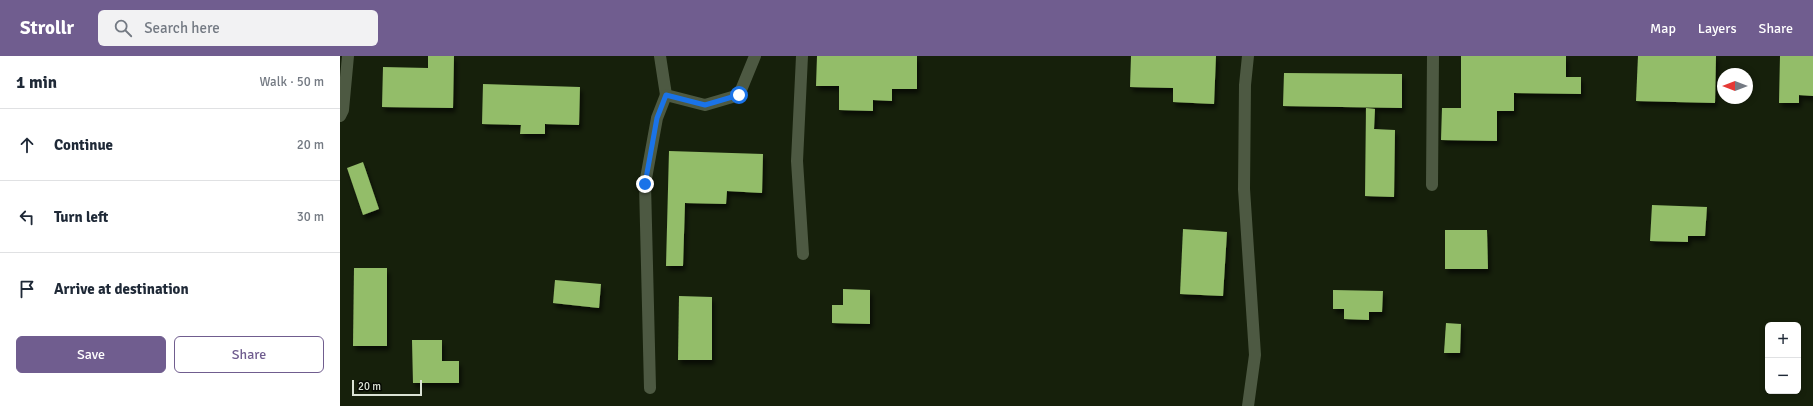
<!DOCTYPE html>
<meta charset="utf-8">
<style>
:root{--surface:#fff;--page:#f2f2f3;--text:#1f2937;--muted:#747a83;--line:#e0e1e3;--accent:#705d8f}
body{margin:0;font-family:Signika,sans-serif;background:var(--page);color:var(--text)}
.controls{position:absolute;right:12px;bottom:12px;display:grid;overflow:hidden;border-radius:6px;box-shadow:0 2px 6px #0003}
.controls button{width:36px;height:36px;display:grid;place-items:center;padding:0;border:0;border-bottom:1px solid var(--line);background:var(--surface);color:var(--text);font:20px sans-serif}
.compass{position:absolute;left:1377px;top:12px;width:36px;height:36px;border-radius:50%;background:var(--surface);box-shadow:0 2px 6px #0003;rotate:270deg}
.scale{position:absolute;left:12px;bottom:10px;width:70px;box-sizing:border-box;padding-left:4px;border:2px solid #dbe3d5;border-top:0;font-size:11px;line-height:14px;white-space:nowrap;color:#dbe3d5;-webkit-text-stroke:3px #050802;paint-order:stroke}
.stop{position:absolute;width:12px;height:12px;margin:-9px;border:3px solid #1a73e8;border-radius:50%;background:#fff}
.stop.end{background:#1a73e8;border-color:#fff;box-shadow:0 1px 4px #0008}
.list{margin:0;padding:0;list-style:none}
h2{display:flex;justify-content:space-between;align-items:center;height:52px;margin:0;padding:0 16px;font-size:17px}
h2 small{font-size:13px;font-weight:400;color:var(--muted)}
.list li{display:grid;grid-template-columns:26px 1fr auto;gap:12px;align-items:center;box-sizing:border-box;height:72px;padding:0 16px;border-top:1px solid var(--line)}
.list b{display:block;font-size:15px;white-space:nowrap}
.list em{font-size:13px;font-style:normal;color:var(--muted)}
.actions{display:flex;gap:8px;padding:12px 16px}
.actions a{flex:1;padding:9px 0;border:1px solid var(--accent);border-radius:6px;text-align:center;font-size:14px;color:var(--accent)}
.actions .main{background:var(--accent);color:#fff}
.icon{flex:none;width:22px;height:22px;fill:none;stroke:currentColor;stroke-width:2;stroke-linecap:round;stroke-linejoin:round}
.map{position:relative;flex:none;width:1473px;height:350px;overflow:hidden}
header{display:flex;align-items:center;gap:24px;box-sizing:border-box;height:56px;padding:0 20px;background:var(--accent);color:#fff}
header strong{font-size:19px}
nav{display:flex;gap:22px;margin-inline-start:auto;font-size:14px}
.search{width:280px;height:36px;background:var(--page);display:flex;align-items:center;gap:10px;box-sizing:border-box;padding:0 14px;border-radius:6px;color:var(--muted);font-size:15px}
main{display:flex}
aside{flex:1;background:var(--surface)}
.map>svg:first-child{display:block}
.building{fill:#93bd69;filter:url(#shadow)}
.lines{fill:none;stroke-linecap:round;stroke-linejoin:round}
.lane{stroke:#4d5942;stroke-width:12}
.route{stroke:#1a73e8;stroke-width:5}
</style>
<header>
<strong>Strollr</strong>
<div class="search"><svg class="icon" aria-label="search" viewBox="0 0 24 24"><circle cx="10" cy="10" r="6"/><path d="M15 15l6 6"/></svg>Search here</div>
<nav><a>Map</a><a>Layers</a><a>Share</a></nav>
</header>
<main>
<aside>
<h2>1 min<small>Walk · 50 m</small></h2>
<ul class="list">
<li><svg class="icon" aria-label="ahead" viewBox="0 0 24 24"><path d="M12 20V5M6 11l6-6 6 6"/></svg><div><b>Continue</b></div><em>20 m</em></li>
<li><svg class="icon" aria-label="left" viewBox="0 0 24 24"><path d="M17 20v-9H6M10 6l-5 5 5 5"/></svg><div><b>Turn left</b></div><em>30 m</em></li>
<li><svg class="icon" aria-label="arrive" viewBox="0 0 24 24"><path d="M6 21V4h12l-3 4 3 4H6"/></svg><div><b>Arrive at destination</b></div></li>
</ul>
<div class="actions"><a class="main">Save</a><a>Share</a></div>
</aside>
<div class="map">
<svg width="1473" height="350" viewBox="0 0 1473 350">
<defs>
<filter id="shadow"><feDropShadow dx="2.5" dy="4.5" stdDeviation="2" flood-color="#0009"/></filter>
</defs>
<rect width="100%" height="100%" fill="#16200b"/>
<g class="building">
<polygon points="88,0 114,0 113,52 42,51 43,11 88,12"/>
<polygon points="477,0 577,0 577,33 552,33 552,45 533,44 533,55 499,54 499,30 476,30"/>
<polygon points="791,0 876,0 874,48 833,46 833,32 790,31"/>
<polygon points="1121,0 1226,0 1226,21 1241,21 1241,38 1174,37 1174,55 1157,55 1157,85 1101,84 1102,52 1121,52"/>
<polygon points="1298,0 1376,0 1375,47 1296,45"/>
<polygon points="1440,0 1473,0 1473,40 1459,39 1459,47 1439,47"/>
<polygon points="944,17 1062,18 1062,52 943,50"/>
<polygon points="143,28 240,31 239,69 205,68 205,78 180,78 181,69 142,68"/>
<polygon points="1026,52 1035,53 1034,73 1055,74 1054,141 1025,140"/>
<polygon points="329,95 423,98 422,137 387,135 386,148 345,147 343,210 326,210"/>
<polygon points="23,106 39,153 23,159 7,112"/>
<polygon points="1312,149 1367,151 1365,180 1348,180 1348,186 1310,185"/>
<polygon points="843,173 887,176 883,240 840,238"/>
<polygon points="1105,174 1147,174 1148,213 1105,213"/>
<polygon points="14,212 47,212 47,290 13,290"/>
<polygon points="215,224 261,228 259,252 213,247"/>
<polygon points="503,233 530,234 530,268 492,267 492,249 503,249"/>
<polygon points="993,234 1043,235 1042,256 1029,256 1029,264 1004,263 1004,253 993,253"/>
<polygon points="339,240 372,241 372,304 338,304"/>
<polygon points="1106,267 1121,268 1120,297 1104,297"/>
<polygon points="72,284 102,284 102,305 119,305 119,327 73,327"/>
</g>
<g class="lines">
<g class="lane">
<polyline points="320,0 326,39 365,49 399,39 415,0"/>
<polyline points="462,0 457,105 463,198"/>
<polyline points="908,0 905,29 904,133 915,299 908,350"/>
<polyline points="0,60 3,54 8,0"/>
<polyline points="1092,129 1093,0"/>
<polyline points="310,332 305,128 317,62 326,39"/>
</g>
</g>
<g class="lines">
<polyline class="route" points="305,128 317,62 326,39 365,49 399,39"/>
</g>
</svg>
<div class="controls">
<button>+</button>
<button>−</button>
</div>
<svg class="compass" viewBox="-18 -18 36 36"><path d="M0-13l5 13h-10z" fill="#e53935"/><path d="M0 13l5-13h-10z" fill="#747a83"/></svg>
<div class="scale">20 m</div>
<div class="stop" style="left:399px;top:39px"></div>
<div class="stop end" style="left:305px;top:128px"></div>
</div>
</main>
